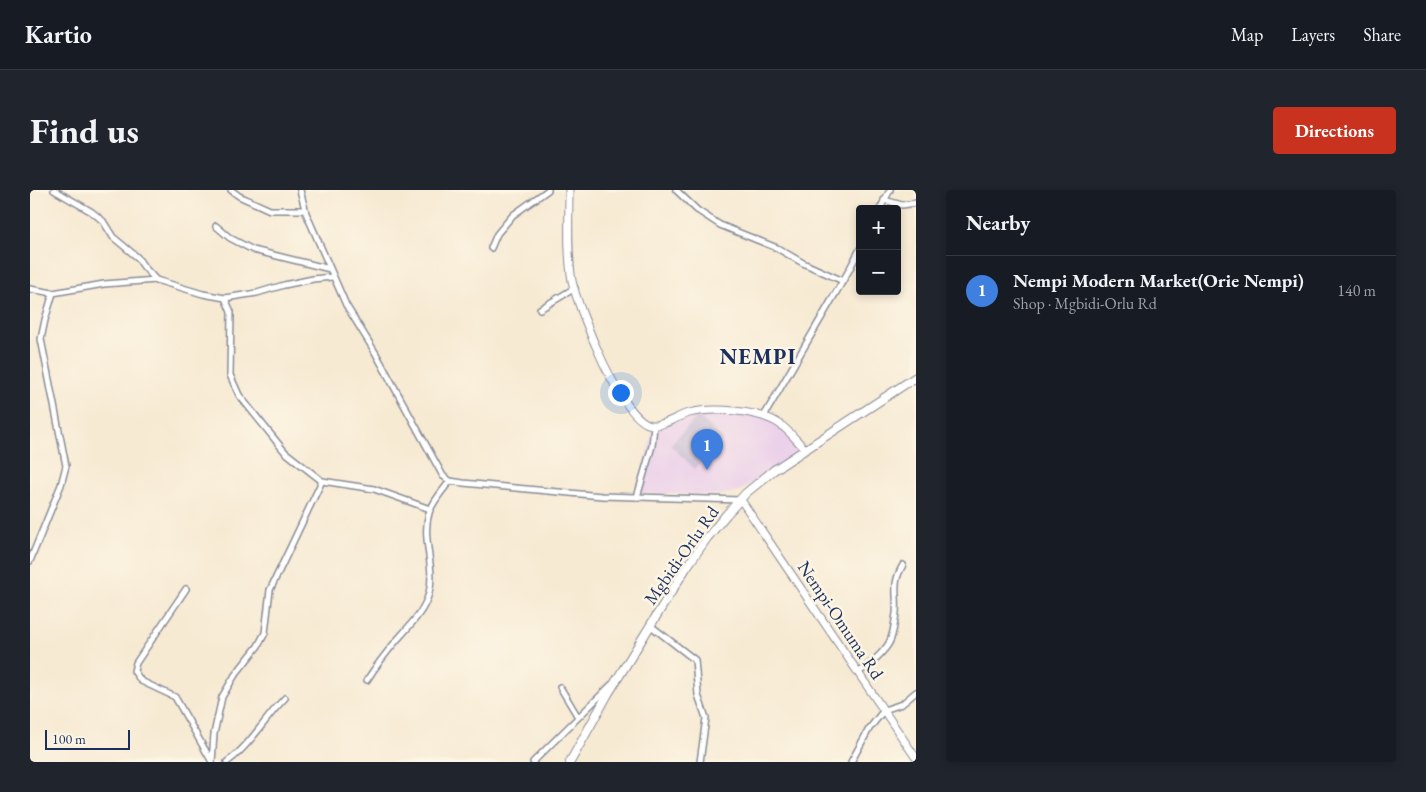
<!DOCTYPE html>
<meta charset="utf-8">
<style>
:root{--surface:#171b24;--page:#20242c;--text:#f1f3f6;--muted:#9ea1a6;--line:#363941;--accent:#c8321e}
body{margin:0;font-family:"EB Garamond",serif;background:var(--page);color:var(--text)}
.controls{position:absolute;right:15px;top:15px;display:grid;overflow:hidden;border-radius:5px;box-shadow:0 2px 8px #0003}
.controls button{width:45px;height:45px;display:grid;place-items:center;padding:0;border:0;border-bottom:1px solid var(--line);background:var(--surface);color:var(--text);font:25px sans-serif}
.scale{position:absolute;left:15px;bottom:12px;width:85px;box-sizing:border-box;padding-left:5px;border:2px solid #1b2f5e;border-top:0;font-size:14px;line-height:18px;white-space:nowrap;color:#1b2f5e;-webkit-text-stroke:4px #fcf5e5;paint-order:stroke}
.you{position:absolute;left:590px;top:202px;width:18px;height:18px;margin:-12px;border:4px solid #fff;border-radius:50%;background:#1a73e8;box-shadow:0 0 0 8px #1a73e833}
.badge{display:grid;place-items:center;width:32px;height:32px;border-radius:50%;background:var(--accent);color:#fff;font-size:16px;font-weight:700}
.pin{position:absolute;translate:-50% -41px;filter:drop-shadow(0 1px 2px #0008)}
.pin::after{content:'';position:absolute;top:26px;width:18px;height:15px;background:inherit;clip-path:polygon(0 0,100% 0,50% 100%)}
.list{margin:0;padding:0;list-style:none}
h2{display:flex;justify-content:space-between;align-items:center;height:65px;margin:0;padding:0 20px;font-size:21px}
h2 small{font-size:16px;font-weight:400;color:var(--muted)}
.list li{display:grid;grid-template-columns:32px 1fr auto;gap:15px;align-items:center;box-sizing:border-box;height:70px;padding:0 20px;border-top:1px solid var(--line)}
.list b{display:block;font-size:19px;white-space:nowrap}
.list p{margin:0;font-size:16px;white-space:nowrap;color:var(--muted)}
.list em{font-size:16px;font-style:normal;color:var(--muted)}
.map{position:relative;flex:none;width:886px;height:572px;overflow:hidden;border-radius:5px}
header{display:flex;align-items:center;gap:30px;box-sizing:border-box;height:70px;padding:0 25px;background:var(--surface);border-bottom:1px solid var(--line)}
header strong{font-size:24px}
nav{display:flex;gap:28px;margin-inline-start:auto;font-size:18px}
.intro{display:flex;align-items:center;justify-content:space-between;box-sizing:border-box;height:120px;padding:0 30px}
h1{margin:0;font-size:35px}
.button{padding:12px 22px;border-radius:5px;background:var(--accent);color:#fff;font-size:18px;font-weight:700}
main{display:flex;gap:30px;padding:0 30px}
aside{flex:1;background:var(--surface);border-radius:5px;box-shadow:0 2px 8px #0003}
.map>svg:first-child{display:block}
.built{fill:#ecd1ea}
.industrial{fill:#cbbfd5}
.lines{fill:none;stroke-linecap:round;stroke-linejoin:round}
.minor-casing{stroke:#898c98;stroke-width:8}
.tertiary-casing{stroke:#898c98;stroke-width:9}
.secondary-casing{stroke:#898c98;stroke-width:10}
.minor{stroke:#fff;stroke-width:5}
.tertiary{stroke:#fff;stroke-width:7}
.secondary{stroke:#fff;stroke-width:8}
.labels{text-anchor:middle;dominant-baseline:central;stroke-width:5;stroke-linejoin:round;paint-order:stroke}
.street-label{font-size:18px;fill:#1b2f5e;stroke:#fcf5e5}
.district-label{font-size:22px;font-weight:bold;letter-spacing:1px;fill:#1b2f5e;stroke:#fcf5e5}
</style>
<header>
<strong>Kartio</strong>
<nav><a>Map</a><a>Layers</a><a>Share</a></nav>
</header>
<div class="intro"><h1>Find us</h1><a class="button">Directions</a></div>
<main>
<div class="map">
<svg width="886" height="572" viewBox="0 0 886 572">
<rect width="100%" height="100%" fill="#fcf5e5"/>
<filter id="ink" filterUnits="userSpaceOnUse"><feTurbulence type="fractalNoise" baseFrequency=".02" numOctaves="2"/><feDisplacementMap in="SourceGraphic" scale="10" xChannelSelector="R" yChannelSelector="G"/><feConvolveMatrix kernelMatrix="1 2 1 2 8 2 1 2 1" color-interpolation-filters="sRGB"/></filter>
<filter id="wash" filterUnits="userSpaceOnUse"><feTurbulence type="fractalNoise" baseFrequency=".0096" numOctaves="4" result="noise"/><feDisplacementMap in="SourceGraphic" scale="20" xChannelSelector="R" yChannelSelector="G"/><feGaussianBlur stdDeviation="1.12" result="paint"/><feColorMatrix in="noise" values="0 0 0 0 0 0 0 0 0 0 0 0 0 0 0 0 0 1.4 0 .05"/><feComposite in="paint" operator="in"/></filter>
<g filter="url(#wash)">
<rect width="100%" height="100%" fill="#f7ead3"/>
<polygon class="built" points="704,221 734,226 752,236 775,259 708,302 687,305 608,303 624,236 663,222"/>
<polygon class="industrial" points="668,226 693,249 665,279 640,255"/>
</g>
<g filter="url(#ink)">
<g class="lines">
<defs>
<g id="minor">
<polyline points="24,0 62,22 73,31 83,47 107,67 114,77 126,90"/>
<polyline points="201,0 209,6 240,20 275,20"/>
<polyline points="270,0 276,23 316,115 345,162 413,286 420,291 433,293 572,306 711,310"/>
<polyline points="646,0 667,20 690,35 747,58 773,73 813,91"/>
<polyline points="854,10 872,15 886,13"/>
<polyline points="850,19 860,0"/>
<polyline points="186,36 200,48 223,60 300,79"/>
<polyline points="461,58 467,44 483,25 518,0"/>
<polyline points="0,99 23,103 74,94 126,90 173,104 195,108 227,103 254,95 283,89 302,87"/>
<polyline points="195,108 201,122 200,185 209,205 255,262 292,291 344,299 400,319"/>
<polyline points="510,119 545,98"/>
<polyline points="734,226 818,82 830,59"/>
<polyline points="607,307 622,256 624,236"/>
<polyline points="0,371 31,295 36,276 11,149 15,130 23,103"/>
<polyline points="156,399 106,473 104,481 111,491 145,507 182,572"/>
<polyline points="621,436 665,470 668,505 676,528 670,572"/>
<path d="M828,483c11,-8 24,-18 31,-30 4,-7 6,-22 7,-30 2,-20 -5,-28 7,-48"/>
<path d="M337,490c9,-14 19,-27 30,-40 13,-15 27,-28 32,-47 7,-26 -8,-54 0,-80 4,-12 14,-23 21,-32"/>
<polyline points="530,497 548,527"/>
<polyline points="182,572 184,544 192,507 205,485 228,456 235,443 240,400 292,291"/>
<path d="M197,572c22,-15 38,-44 58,-64"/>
<polyline points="503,572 581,495"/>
<polyline points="821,572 839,539 854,520 872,514 886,502"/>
</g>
<g id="tertiary">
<path d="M539,0c0,30 -2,61 3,91 6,27 51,144 81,144 12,1 24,-9 36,-12 23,-6 68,-3 89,10 10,6 18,17 27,26"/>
<polyline points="711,310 886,568"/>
</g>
<polyline id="secondary" points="540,572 578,504 656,378 677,348 696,325 716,303 744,280 886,187"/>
</defs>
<use href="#minor" class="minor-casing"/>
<use href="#tertiary" class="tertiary-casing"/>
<use href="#secondary" class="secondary-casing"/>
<use href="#minor" class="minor"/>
<use href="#tertiary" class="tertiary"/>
<use href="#secondary" class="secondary"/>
</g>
</g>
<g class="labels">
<g class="street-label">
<text transform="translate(651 365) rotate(-55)">Mgbidi-Orlu Rd</text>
<text transform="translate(811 430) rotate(56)">Nempi-Omuma Rd</text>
</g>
<g class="district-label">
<text x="728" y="166">NEMPI</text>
</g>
</g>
</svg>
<div class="controls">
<button>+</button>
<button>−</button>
</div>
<div class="scale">100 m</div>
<div class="you"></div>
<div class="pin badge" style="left:677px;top:280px;background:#3f7fe0">1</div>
</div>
<aside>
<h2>Nearby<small></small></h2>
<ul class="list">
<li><span class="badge" style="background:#3f7fe0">1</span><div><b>Nempi Modern Market(Orie Nempi)</b><p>Shop · Mgbidi-Orlu Rd</p></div><em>140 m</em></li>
</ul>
</aside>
</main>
